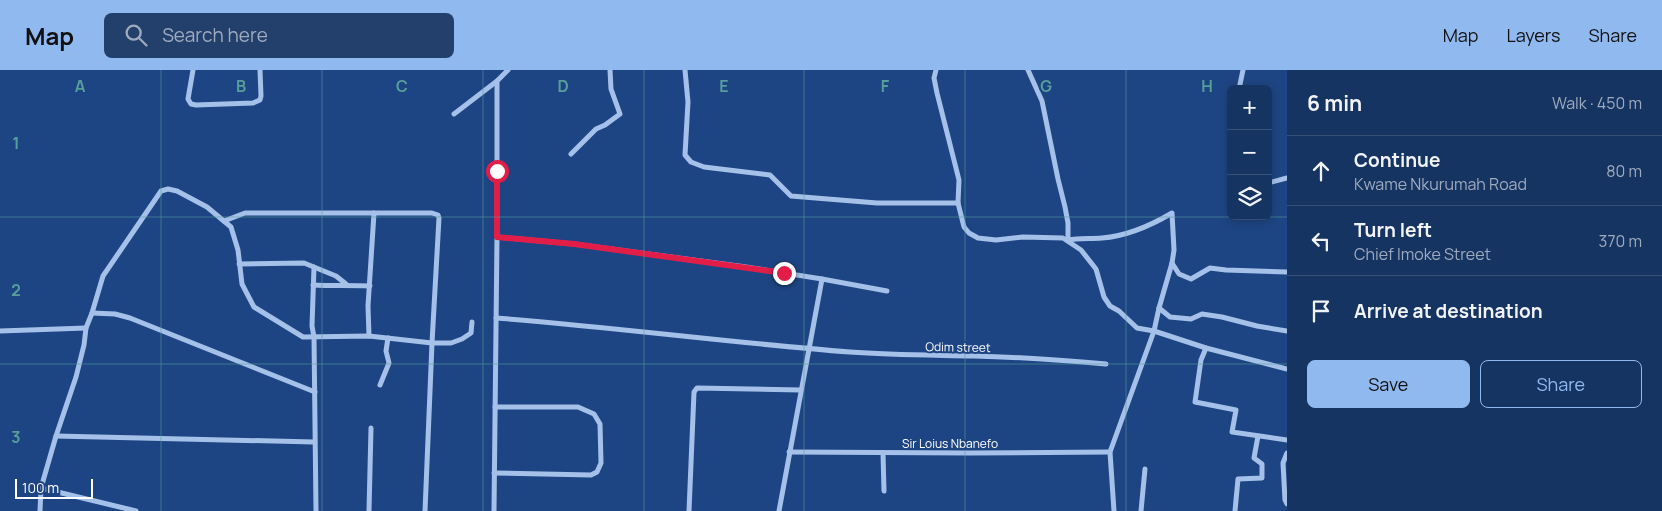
<!DOCTYPE html>
<meta charset="utf-8">
<style>
:root{--surface:#163462;--page:#233f6b;--text:#f1f3f6;--muted:#9eaabe;--line:#354f77;--accent:#90b9f0}
body{margin:0;font-family:Manrope,sans-serif;background:var(--page);color:var(--text)}
.controls{position:absolute;right:15px;top:15px;display:grid;overflow:hidden;border-radius:8px;box-shadow:0 2px 8px #0003}
.controls button{width:45px;height:45px;display:grid;place-items:center;padding:0;border:0;border-bottom:1px solid var(--line);background:var(--surface);color:var(--text);font:25px sans-serif}
.scale{position:absolute;left:15px;bottom:12px;width:78px;box-sizing:border-box;padding-left:5px;border:2px solid #fff;border-top:0;font-size:14px;line-height:18px;white-space:nowrap;color:#fff;-webkit-text-stroke:4px #1e4583;paint-order:stroke}
.stop{position:absolute;width:15px;height:15px;margin:-11px;border:4px solid #e11d48;border-radius:50%;background:#fff}
.stop.end{background:#e11d48;border-color:#fff;box-shadow:0 1px 5px #0008}
.list{margin:0;padding:0;list-style:none}
h2{display:flex;justify-content:space-between;align-items:center;height:65px;margin:0;padding:0 20px;font-size:21px}
h2 small{font-size:16px;font-weight:400;color:var(--muted)}
.list li{display:grid;grid-template-columns:32px 1fr auto;gap:15px;align-items:center;box-sizing:border-box;height:70px;padding:0 20px;border-top:1px solid var(--line)}
.list b{display:block;font-size:19px;white-space:nowrap}
.list p{margin:0;font-size:16px;white-space:nowrap;color:var(--muted)}
.list em{font-size:16px;font-style:normal;color:var(--muted)}
.actions{display:flex;gap:10px;padding:15px 20px}
.actions a{flex:1;padding:11px 0;border:1px solid var(--accent);border-radius:8px;text-align:center;font-size:18px;color:var(--accent)}
.actions .main{background:var(--accent);color:#111}
.icon{flex:none;width:28px;height:28px;fill:none;stroke:currentColor;stroke-width:2;stroke-linecap:round;stroke-linejoin:round}
.map{position:relative;flex:none;width:1287px;height:441px;overflow:hidden}
header{display:flex;align-items:center;gap:30px;box-sizing:border-box;height:70px;padding:0 25px;background:var(--accent);color:#111}
header strong{font-size:24px}
nav{display:flex;gap:28px;margin-inline-start:auto;font-size:18px}
.search{width:350px;height:45px;background:var(--page);display:flex;align-items:center;gap:12px;box-sizing:border-box;padding:0 18px;border-radius:8px;color:var(--muted);font-size:19px}
main{display:flex}
aside{flex:1;background:var(--surface)}
.map>svg:first-child{display:block}
.lines{fill:none;stroke-linecap:round;stroke-linejoin:round}
.minor{stroke:#a5c0e9;stroke-width:5}
.route{stroke:#e11d48;stroke-width:6}
.grid{fill:none;stroke:#579f9a;stroke-width:1;stroke-opacity:0.55}
.labels{text-anchor:middle;dominant-baseline:central;stroke-width:4;stroke-linejoin:round;paint-order:stroke}
.street-label{font-size:12px;fill:#fff;stroke:#1e4583}
.grid-label{font-size:16px;text-anchor:middle;font-weight:bold;fill:#579f9a;stroke:#1e4583;stroke-width:4;stroke-linejoin:round;paint-order:stroke}
</style>
<header>
<strong>Map</strong>
<div class="search"><svg class="icon" aria-label="search" viewBox="0 0 24 24"><circle cx="10" cy="10" r="6"/><path d="M15 15l6 6"/></svg>Search here</div>
<nav><a>Map</a><a>Layers</a><a>Share</a></nav>
</header>
<main>
<div class="map">
<svg width="1287" height="441" viewBox="0 0 1287 441">
<rect width="100%" height="100%" fill="#1e4583"/>
<g class="lines">
<g class="minor">
<polyline points="193,0 188,29 191,34 196,35 253,33 260,30 261,26 260,0"/>
<polyline points="685,0 688,32 685,85 691,92 704,97 770,105 791,126 877,133 958,133"/>
<polyline points="936,0 934,8 937,23 959,110 958,133 964,157 969,163 978,168 996,170 1023,167 1063,168 1081,180 1096,199 1104,227 1110,236 1119,241 1137,258 1154,261 1206,278 1287,299"/>
<path d="M1028,0l14,31 16,78 7,28 3,16v17c11,-2 22,-1 34,-2 26,-2 48,-12 70,-25l2,37 -2,13 -13,45 -5,23 -44,121 4,59"/>
<polyline points="1239,19 1243,0"/>
<polyline points="454,44 497,11"/>
<polyline points="571,84 596,59 605,55 620,44 611,19 610,0"/>
<polyline points="1268,113 1287,108"/>
<polyline points="224,151 245,143 432,143 438,145 439,148 432,273 425,441"/>
<polyline points="497,167 574,174 746,197 822,209 887,221"/>
<polyline points="1172,193 1179,204 1191,209 1210,198 1226,200 1287,202"/>
<polyline points="239,194 304,193 336,206 346,214"/>
<polyline points="314,197 312,256 314,267 316,441"/>
<path d="M313,215c19,1 37,0 57,1"/>
<polyline points="1159,238 1170,247 1191,249 1202,244 1222,247 1257,256 1287,261"/>
<polyline points="92,243 115,244 130,248 315,322"/>
<path d="M496,248c118,9 236,25 354,34 41,3 82,3 124,4 44,1 88,4 132,8"/>
<polyline points="0,261 86,258"/>
<polyline points="369,266 368,236 374,143"/>
<polyline points="1206,278 1201,290 1195,332 1236,340 1232,362 1287,370"/>
<polyline points="380,315 389,293 386,281 388,268"/>
<polyline points="56,366 314,372"/>
<polyline points="789,382 969,383 1110,382"/>
<polyline points="883,383 884,421"/>
<polyline points="1287,383 1283,393 1285,430 1287,434"/>
<polyline points="494,403 591,405 597,402 601,393 600,354 594,344 578,337 495,337"/>
<polyline points="41,418 136,441"/>
<polyline points="40,441 41,418 56,366 76,307 84,275 86,258 92,243 103,206 161,121 168,119 177,121 207,137 231,157 238,180 242,214 254,237 303,267 369,266 432,273 451,273 462,269 471,263 472,252"/>
<polyline points="369,441 371,358"/>
<polyline points="494,441 497,167 497,11 508,0"/>
<polyline points="689,441 694,322 697,318 801,320"/>
<polyline points="779,441 822,209"/>
<polyline points="1141,441 1145,399"/>
<polyline points="1235,441 1238,409 1262,408 1262,394 1254,388 1258,366"/>
</g>
</g>
<g class="lines">
<polyline class="route" points="497,101 497,167 574,174 784,203"/>
</g>
<path class="grid" d="M161,0v441M322,0v441M483,0v441M644,0v441M804,0v441M965,0v441M1126,0v441M0,147h1287M0,294h1287"/>
<g class="labels">
<g class="street-label">
<text transform="translate(958 277) rotate(1)">Odim street</text>
<text x="950" y="373">Sir Loius Nbanefo</text>
</g>
</g>
<g class="grid-label">
<text x="80" y="22">A</text>
<text x="241" y="22">B</text>
<text x="402" y="22">C</text>
<text x="563" y="22">D</text>
<text x="724" y="22">E</text>
<text x="885" y="22">F</text>
<text x="1046" y="22">G</text>
<text x="1207" y="22">H</text>
<text x="16" y="79">1</text>
<text x="16" y="226">2</text>
<text x="16" y="373">3</text>
</g>
</svg>
<div class="controls">
<button>+</button>
<button>−</button>
<button><svg class="icon" aria-label="layers" viewBox="0 0 24 24"><path d="M12 4l9 5-9 5-9-5zM3 14l9 5 9-5"/></svg></button>
</div>
<div class="scale">100 m</div>
<div class="stop" style="left:497px;top:101px"></div>
<div class="stop end" style="left:784px;top:203px"></div>
</div>
<aside>
<h2>6 min<small>Walk · 450 m</small></h2>
<ul class="list">
<li><svg class="icon" aria-label="ahead" viewBox="0 0 24 24"><path d="M12 20V5M6 11l6-6 6 6"/></svg><div><b>Continue</b><p>Kwame Nkurumah Road</p></div><em>80 m</em></li>
<li><svg class="icon" aria-label="left" viewBox="0 0 24 24"><path d="M17 20v-9H6M10 6l-5 5 5 5"/></svg><div><b>Turn left</b><p>Chief Imoke Street</p></div><em>370 m</em></li>
<li><svg class="icon" aria-label="arrive" viewBox="0 0 24 24"><path d="M6 21V4h12l-3 4 3 4H6"/></svg><div><b>Arrive at destination</b></div></li>
</ul>
<div class="actions"><a class="main">Save</a><a>Share</a></div>
</aside>
</main>
